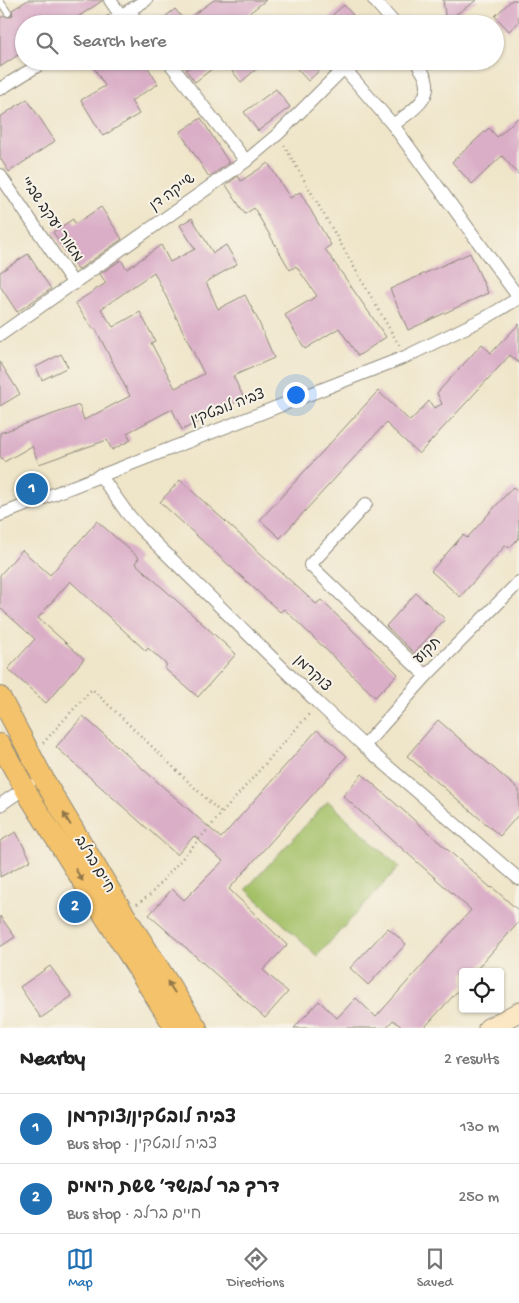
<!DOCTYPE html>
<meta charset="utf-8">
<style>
:root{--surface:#fff;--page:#f6f6f6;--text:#222;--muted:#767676;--line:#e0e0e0;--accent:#1f6fb2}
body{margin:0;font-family:"Gochi Hand","Playpen Sans Hebrew",sans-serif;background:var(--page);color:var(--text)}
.controls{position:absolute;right:15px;bottom:15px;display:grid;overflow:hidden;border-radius:5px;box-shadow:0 1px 4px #0004}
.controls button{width:45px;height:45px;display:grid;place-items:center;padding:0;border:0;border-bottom:1px solid var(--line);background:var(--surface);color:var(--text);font:25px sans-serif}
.you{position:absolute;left:295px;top:394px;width:18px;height:18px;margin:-12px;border:4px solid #fff;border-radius:50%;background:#1a73e8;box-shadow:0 0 0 8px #1a73e833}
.badge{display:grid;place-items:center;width:32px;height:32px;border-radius:50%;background:var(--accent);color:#fff;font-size:16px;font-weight:700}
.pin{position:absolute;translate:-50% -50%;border:2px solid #fff;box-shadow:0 1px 5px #0006}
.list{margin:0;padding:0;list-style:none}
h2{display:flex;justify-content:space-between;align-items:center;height:65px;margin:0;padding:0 20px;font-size:21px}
h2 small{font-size:16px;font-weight:400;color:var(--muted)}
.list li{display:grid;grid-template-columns:32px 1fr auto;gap:15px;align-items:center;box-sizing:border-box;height:70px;padding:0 20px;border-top:1px solid var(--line)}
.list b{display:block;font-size:19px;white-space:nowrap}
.list p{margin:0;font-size:16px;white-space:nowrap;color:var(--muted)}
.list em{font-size:16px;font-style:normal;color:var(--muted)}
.icon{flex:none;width:28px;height:28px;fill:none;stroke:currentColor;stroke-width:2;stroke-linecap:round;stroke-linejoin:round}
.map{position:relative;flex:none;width:519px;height:1028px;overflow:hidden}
.search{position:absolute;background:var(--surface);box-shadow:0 1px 4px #0004;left:15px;right:15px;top:15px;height:55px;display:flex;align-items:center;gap:12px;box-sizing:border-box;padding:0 18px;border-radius:28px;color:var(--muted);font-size:19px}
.sheet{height:205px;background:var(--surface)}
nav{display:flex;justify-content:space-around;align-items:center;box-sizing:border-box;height:70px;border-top:1px solid var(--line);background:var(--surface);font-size:14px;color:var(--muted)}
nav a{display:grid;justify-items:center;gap:2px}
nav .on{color:var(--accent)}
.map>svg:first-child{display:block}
.green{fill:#a4c168;stroke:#68764a}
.building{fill:#daaec7;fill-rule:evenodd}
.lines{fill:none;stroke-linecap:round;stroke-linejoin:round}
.lane-casing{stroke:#8d887a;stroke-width:8}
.street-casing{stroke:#8d887a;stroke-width:14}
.secondary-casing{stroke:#8d887a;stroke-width:21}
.primary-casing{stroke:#8d887a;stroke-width:22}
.path{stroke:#8d887a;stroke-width:2.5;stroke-dasharray:1 4;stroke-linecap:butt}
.lane{stroke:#fff;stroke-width:6}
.street{stroke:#fff;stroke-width:12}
.secondary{stroke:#fbe7c3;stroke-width:19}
.primary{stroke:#f4c26a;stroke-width:20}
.oneway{fill:#90764a}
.labels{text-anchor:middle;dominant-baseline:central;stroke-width:4;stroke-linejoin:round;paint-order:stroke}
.street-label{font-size:15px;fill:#2b2b2b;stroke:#f7f3e8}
</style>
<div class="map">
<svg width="519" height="1028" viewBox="0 0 519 1028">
<rect width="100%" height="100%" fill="#f7f3e8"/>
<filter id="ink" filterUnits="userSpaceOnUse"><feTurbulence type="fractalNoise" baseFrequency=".02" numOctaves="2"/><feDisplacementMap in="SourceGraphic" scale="10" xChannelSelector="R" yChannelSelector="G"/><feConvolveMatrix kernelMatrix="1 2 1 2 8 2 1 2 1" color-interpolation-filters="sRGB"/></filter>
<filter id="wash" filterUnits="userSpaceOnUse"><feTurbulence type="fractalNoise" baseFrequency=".0096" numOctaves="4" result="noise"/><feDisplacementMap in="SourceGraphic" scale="20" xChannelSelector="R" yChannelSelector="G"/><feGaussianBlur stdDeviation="1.12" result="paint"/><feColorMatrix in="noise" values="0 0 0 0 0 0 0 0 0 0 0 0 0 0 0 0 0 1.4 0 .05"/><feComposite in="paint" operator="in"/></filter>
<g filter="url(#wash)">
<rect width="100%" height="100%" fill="#efe5c9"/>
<polygon class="green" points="328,801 399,867 317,956 246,889"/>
<g id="blocks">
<g class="building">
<polygon points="28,0 102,0 102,1 67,24 24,24 24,51 0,67 0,18 4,16 10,17 13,15 12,10"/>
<polygon points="214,0 266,0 235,24 156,24 175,9 185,21"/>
<polygon points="443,0 477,0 446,21"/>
<polygon points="512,0 519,0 519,22 509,31 495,16"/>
<polygon points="344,5 361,24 322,24"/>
<polygon points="90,61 144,61 158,84 131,101 139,114 103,136 81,100 105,86"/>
<polygon points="197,61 222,61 195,82 186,70"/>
<polygon points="224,61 266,61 241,82"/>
<polygon points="290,61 330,61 308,81"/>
<polygon points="276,89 290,107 258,131 244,112"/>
<polygon points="27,99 55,141 9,172 0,158 0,117"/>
<polygon points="519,117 519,175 502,156 472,184 452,162 489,128 497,137"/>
<polygon points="201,118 229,163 209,177 180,132"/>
<polygon points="268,163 290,198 300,192 331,245 325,249 386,337 358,356 339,328 305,349 285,315 317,296 296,266 290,270 254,208 245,214 226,185 238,176 241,181"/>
<polygon points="101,207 122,239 78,270 53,232 73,219 75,224"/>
<path d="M192,218l21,35 13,-8 11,19 -31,18 12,27 27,-14 13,25 16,38 -41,18 11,22 -62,32 -10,-21 -45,24 4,7 -19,10 -5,-10 -68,24 -7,-18 -28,16 -4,-6v-23l79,-28 5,15 46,-24 -35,-68 -2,1 -18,-26 31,-20 -6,-9 21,-14 6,9 34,-24 9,17 25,-13 -15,-24zM154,272l50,102 -29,14 -24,-45 4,-2 -15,-29 -27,15 -12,-18z"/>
<polygon points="470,253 488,293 408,330 390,289"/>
<polygon points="28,254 51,289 17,312 0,286 0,272"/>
<polygon points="519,324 519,363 510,355 419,454 386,423 280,538 260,520 378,391 410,421 429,401 434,408 442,404 437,393 482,344 491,353"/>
<polygon points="61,354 68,367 42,380 36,367"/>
<polygon points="0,362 20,394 0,406"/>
<polygon points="180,480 316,604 321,600 398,674 375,697 284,609 280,612 160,502"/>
<polygon points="513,487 519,492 519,538 509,548 506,545 460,597 431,571 463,535 467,538"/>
<polygon points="97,521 139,558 135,563 236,654 198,697 164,668 167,665 148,648 146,651 70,581 38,618 84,659 46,703 8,669 35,639 0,608 0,575 22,550 50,575"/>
<polygon points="416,593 445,619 414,653 386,626"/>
<polygon points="83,716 221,838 317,730 347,756 229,889 287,945 263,970 288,992 265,1018 149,915 172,889 184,900 223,861 194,836 177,855 56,747"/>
<polygon points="438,720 519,790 519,814 500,836 407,756"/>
<polygon points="362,774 491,888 492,887 519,911 519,922 474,972 463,972 463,985 424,1028 403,1028 393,1020 387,1027 388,1028 294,1028 319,1001 337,1018 356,998 376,1017 471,910 343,796"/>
<polygon points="16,832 31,860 0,877 0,841"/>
<polygon points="0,916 15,937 0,947"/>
<polygon points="388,928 406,944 368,985 350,968"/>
<polygon points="50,966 72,996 41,1018 20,987"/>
</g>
</g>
</g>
<g filter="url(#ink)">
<use href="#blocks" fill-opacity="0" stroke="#8d887a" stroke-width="1"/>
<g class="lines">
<defs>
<polyline id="lane" points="0,1 8,13"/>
<g id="street">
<polyline points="110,0 121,16"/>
<polyline points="374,0 395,24"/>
<polyline points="129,11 139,24"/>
<polyline points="107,24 146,0"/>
<polyline points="168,61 246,161"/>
<polyline points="344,68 393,125 519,298"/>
<polyline points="0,89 45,61"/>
<path d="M393,125c14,-11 40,-25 33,-46 -2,-6 -7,-12 -10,-18"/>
<polyline points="0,175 74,284"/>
<polyline points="0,335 246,161 278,134 351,61"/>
<polyline points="100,475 127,513 140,528 318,703 364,746 519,879"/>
<polyline points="366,504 310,565 426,676"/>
<polyline points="0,515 405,357 487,317 519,298"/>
<polyline points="364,746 426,676 519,582"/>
<polyline points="0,805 29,785"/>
</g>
<polyline id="secondary" points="488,1028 519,1012"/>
<g id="primary">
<polyline points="0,697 48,787 123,912 197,1028"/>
<polyline points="0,744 32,801 175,1028"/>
</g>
</defs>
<use href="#lane" class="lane-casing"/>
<use href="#street" class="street-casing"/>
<use href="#secondary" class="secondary-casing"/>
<use href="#primary" class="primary-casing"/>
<g class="path">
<polyline points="284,145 400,347"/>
<polyline points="43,743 92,689 222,814"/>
<polyline points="137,904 150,895 309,714"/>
</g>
<use href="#lane" class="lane"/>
<use href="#street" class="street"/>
<use href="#secondary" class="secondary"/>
<use href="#primary" class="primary"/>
</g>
<defs><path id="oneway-solid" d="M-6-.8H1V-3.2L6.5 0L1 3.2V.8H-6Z" transform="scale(1.25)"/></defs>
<g class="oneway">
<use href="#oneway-solid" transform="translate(67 819) rotate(-121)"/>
<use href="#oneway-solid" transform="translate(79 875) rotate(58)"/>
<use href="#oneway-solid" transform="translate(171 987) rotate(-123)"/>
</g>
</g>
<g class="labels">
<g class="street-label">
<text transform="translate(173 193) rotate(-36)">שייקה דן</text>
<text transform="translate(51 220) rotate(56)">מאור יעקב שב"י</text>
<text transform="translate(228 408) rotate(-21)">צביה לובטקין</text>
<text transform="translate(428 651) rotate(-45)">תקוע</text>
<text transform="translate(312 674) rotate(44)">צוקרמן</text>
<text transform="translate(94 865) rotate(59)">חיים ברלב</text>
</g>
</g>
</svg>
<div class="controls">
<button><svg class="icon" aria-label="locate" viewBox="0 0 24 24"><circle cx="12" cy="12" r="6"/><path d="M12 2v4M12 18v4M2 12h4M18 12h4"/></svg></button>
</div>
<div class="you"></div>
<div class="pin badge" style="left:32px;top:489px">1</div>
<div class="pin badge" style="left:75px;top:907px">2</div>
<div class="search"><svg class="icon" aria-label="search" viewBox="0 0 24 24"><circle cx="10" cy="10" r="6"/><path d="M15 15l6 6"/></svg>Search here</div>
</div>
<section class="sheet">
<h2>Nearby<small>2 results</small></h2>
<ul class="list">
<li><span class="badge">1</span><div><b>צביה לובטקין/צוקרמן</b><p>Bus stop · צביה לובטקין</p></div><em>130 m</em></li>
<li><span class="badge">2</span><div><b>דרך בר לב/שד׳ ששת הימים</b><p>Bus stop · חיים ברלב</p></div><em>250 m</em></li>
</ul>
</section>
<nav>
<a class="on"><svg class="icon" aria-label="map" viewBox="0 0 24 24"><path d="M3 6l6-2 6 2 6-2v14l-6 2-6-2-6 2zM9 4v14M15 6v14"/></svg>Map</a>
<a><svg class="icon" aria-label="directions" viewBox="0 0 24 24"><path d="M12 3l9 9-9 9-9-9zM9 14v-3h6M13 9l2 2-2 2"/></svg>Directions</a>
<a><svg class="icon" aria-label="saved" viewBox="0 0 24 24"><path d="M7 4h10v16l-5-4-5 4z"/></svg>Saved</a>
</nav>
